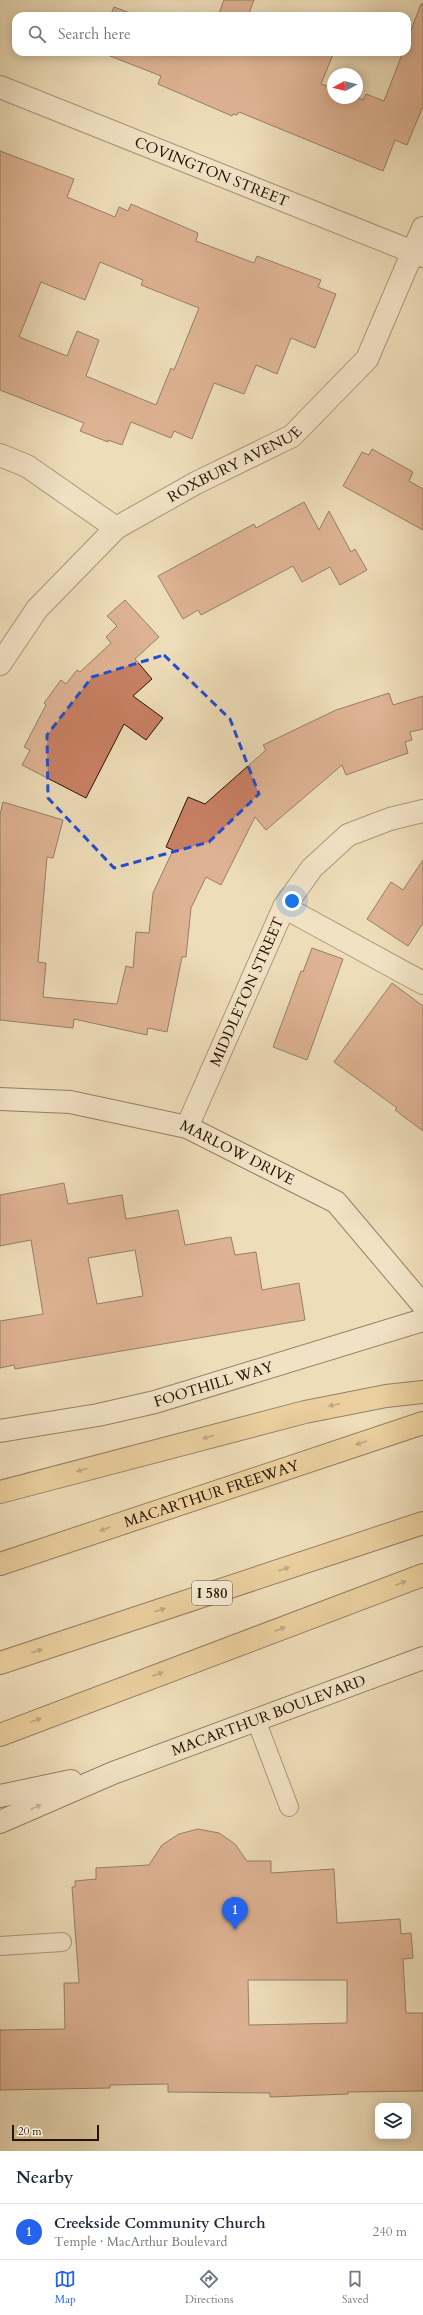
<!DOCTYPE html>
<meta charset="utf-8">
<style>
:root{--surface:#fff;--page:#f6f6f7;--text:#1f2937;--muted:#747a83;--line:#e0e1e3;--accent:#2563eb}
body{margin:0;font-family:Cardo,serif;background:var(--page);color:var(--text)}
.controls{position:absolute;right:12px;bottom:12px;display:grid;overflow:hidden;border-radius:8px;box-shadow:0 2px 10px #0003}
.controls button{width:36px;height:36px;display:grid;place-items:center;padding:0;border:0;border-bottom:1px solid var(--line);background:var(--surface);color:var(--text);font:20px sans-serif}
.compass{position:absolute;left:327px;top:68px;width:36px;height:36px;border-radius:50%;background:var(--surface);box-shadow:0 2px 10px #0003;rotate:262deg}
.scale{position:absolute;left:12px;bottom:10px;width:87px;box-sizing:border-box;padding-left:4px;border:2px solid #251304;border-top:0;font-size:11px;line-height:14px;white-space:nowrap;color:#251304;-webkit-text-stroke:3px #f4e9d2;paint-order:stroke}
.you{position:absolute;left:292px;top:901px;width:14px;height:14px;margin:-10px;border:3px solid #fff;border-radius:50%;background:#1a73e8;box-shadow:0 0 0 6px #1a73e833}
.badge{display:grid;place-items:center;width:26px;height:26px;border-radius:50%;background:var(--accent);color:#fff;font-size:13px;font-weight:700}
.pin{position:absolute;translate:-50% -33px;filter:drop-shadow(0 1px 2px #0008)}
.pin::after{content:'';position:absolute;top:21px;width:14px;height:12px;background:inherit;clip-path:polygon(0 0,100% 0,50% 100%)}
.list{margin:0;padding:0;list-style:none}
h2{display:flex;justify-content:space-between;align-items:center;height:52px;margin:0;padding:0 16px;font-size:17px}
h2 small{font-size:13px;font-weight:400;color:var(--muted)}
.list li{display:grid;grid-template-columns:26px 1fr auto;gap:12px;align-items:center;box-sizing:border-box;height:56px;padding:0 16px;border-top:1px solid var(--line)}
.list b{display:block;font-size:15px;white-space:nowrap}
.list p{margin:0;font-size:13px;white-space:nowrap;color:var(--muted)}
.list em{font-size:13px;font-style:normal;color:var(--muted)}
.icon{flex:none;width:22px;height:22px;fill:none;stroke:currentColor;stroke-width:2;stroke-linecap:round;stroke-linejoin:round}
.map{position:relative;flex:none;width:423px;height:2151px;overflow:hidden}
.search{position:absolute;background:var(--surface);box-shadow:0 2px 10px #0003;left:12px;right:12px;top:12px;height:44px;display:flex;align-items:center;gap:10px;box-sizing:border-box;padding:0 14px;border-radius:12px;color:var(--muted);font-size:15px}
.sheet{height:108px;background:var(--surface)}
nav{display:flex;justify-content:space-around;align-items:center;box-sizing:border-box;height:56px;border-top:1px solid var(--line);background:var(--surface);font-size:11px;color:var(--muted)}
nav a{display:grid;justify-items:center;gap:2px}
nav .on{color:var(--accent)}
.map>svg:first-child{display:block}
.building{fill:#c98064;stroke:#251304;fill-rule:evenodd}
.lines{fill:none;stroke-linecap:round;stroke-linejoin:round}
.lane-casing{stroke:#574631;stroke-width:20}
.street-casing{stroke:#574631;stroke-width:24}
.secondary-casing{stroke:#251304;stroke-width:24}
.highway-casing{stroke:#251304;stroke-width:24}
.lane{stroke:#f4e9d2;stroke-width:18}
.street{stroke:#f4e9d2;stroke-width:22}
.secondary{stroke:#f4e9d2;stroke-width:22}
.highway{stroke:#e7be7c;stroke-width:22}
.oneway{fill:#866840}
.oneway2{fill:#978975}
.marked{fill:none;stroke:#1d4ed8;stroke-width:3;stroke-dasharray:8 5;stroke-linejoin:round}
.labels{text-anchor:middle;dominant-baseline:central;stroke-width:3.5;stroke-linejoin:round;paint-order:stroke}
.shield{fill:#f4e9d2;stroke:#635342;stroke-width:1}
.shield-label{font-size:14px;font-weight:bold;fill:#251304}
.street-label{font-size:15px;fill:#251304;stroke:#f4e9d2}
</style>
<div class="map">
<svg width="423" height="2151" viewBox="0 0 423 2151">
<rect width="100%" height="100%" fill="#eeddb9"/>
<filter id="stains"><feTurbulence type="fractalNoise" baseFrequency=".005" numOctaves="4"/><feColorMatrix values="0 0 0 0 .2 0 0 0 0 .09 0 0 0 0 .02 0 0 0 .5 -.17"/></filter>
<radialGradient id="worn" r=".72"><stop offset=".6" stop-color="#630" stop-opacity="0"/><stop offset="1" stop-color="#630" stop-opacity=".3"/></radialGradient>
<g class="building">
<polygon points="224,0 254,0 248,16 218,16"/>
<polygon points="421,4 423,4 423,106 407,145 395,140 383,171 239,112 237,115 233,114 232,116 158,84 161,76 100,52 334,52 321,84 333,88 333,98 357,97 363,100 366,94 384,101 403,52 407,52 407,41"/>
<polygon points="114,7 138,16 110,16"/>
<path d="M0,151l74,28 -7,18 48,20 4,-10 9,4 3,-7 67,29 -2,8 58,22 3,-7 64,24 -3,7 18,7 -21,54 -24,-10 -14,36 -21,-9 -12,29 -30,-11 -22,56 -18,-8 -3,7 -40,-16 -9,23 -14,-5v2l-28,-11 4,-8 -84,-33zM100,262l43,18 -2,5 58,23 -25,62 -3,-2 -15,37 -70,-29 13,-36 -22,-9 -10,25 -48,-19 22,-55 44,18z"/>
<polygon points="372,449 413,472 409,481 423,489 423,530 343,486 362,452 369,455"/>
<polygon points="304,502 319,530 329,511 351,552 355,549 367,570 340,585 330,567 302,582 293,566 201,615 198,610 183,619 158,576 254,524 256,528"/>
<polygon points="125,600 159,637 135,659 152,679 133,696 163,718 146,740 124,724 86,798 22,765 30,750 24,747 46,705 44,703 61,680 66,684 77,670 80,672 111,643 106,637 117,626 107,616"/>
<polygon points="389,693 393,705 423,696 423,729 410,732 412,740 405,742 408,753 346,775 342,765 266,830 255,817 221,885 206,877 191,908 186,957 182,957 167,1032 148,1028 147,1035 74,1019 73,1028 0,1020 0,815 3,802 63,820 53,858 47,857 38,962 46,963 43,997 117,1004 126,966 133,968 136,932 149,933 153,893 173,850 166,847 188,797 205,804 266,750 263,745 336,710"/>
<polygon points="423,860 423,923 408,946 367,919 391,882 403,890"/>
<polygon points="312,948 343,959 307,1060 273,1047 301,971 303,972"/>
<polygon points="392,983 423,1006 423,1131 395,1110 397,1108 334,1062"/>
<path d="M64,1183l4,21 54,-9 4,24 52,-9 7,35 46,-8 4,18 21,-3 6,38 37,-7 6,37 -290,49 -1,-4 -14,3v-47l43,-7 -12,-74 -31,6v-51zM135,1250l8,46 -46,8 -9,-46z"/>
<path d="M198,1829l21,4 16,11 12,17h24v12l63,-4 3,54 63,-4 1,15 10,-1 2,25 -10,1 3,54h17v78l-75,1v2l-78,3v-4l-102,-1v-8l-58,1v3l-110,2v-60l65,-1 -1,-46h15l-7,-96h3v-6l21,-2v-11l53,-3 13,-20 17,-11zM248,1980h99v43l-98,2z"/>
</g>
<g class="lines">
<defs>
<g id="lane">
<polyline points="256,1720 289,1807"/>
<polyline points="0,1946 62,1942"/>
</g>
<g id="street">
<path id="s1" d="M0,87l423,169"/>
<polyline points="0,455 27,466 116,528"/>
<path id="s2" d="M0,664l37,-55 79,-81 80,-45 96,-47 75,-77 56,-131"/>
<polyline points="284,907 423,983"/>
<path id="s3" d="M187,1127l97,-220 28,-39 36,-33 42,-16 33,-8"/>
</g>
<g id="secondary">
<path id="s4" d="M0,1099l70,3 117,25 149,75 87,103"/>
<path id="s5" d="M0,1431l98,-16 57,-13 268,-82"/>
<polyline points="0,1796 71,1781"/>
<path id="s6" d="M0,1822l113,-49 310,-115"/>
</g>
<g id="highway">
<polyline points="0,1492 305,1412 386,1396 423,1392"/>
<path id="s7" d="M0,1564l423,-141"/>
<polyline points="0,1663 423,1523"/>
<polyline points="0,1735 423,1575"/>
</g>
</defs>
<use href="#lane" class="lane-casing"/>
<use href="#street" class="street-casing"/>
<use href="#secondary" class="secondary-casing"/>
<use href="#highway" class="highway-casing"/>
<use href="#lane" class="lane"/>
<use href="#street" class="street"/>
<use href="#secondary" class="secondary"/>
<use href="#highway" class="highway"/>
</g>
<defs><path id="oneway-solid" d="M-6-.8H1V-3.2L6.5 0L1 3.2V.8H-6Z"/></defs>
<g class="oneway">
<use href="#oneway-solid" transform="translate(334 1405) rotate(168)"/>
<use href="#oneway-solid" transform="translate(208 1437) rotate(165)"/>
<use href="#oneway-solid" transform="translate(361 1443) rotate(161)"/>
<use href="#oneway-solid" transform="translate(82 1470) rotate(165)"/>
<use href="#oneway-solid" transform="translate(105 1529) rotate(161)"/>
<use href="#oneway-solid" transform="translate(284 1569) rotate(-18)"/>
<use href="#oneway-solid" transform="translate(401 1583) rotate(-21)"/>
<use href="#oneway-solid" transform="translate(160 1610) rotate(-18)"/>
<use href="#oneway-solid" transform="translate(280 1629) rotate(-21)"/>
<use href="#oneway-solid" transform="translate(37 1651) rotate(-18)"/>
<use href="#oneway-solid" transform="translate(158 1674) rotate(-21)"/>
<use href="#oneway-solid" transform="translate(36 1720) rotate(-21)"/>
</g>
<use class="oneway2" href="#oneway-solid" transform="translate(36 1807) rotate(-24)"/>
<path d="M0 0H423V2151H0ZM164,655l66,64 29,75 -50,48 -95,26 -66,-70 -1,-63 45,-58z" fill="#eeddb9" fill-opacity=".55" fill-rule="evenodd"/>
<path class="marked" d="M164,655l66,64 29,75 -50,48 -95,26 -66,-70 -1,-63 45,-58z"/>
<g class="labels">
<rect class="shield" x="192" y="1581" width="40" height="24" rx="3"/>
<g class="shield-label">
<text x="212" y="1593">I 580</text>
</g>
<g class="street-label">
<text stroke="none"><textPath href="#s1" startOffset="228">COVINGTON STREET</textPath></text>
<text stroke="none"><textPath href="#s2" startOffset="314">ROXBURY AVENUE</textPath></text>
<text stroke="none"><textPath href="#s3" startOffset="148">MIDDLETON STREET</textPath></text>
<text stroke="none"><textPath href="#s4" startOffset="246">MARLOW DRIVE</textPath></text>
<text stroke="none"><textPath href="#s5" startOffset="219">FOOTHILL WAY</textPath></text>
<text stroke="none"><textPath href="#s7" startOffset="223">MACARTHUR FREEWAY</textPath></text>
<text stroke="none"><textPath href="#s6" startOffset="289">MACARTHUR BOULEVARD</textPath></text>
</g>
</g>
<rect width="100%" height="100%" filter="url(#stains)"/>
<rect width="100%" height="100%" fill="url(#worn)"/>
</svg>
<div class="controls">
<button><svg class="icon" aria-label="layers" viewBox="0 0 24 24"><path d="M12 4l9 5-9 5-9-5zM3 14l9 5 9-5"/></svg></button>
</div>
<svg class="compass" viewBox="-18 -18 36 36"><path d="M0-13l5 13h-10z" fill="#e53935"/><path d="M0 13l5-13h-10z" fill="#747a83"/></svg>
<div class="scale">20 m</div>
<div class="you"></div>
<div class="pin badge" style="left:235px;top:1930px">1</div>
<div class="search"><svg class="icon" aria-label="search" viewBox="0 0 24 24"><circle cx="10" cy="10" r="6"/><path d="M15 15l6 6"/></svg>Search here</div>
</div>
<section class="sheet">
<h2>Nearby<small></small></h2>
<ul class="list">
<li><span class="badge">1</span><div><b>Creekside Community Church</b><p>Temple · MacArthur Boulevard</p></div><em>240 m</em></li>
</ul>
</section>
<nav>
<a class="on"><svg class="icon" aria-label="map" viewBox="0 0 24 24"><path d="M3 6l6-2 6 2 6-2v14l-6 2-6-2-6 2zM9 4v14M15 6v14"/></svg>Map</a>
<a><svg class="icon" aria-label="directions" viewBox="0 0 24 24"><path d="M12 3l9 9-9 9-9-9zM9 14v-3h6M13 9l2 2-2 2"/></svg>Directions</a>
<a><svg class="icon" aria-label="saved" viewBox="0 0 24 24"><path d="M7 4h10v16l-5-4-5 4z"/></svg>Saved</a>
</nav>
